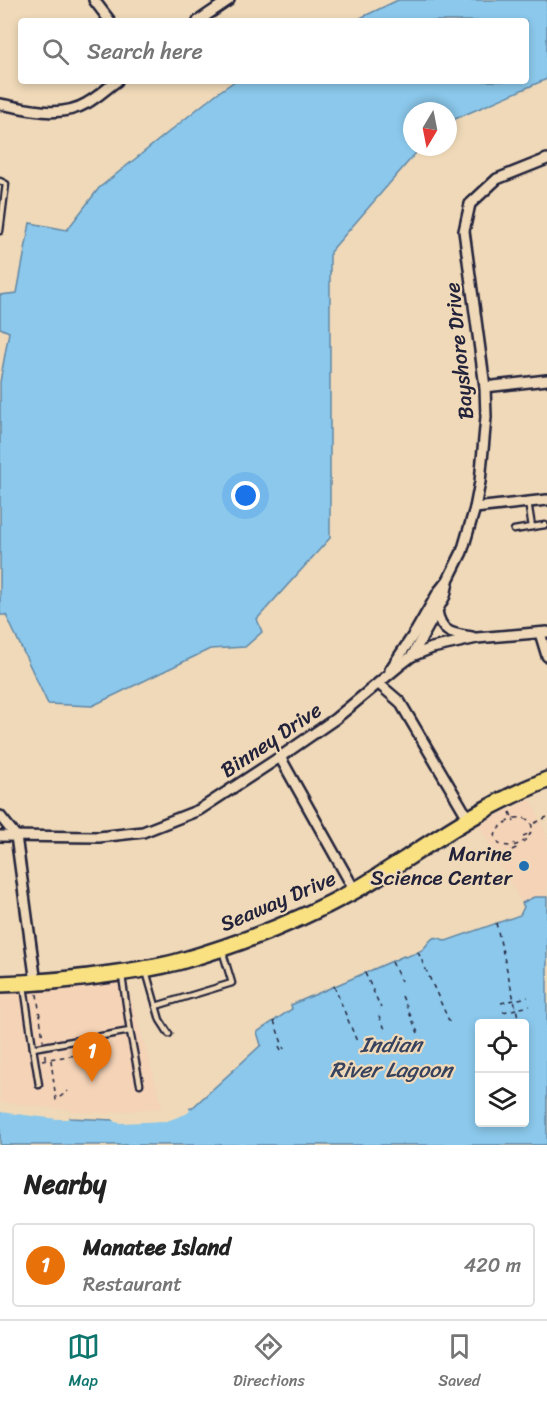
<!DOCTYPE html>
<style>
:root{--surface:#fff;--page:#f6f6f6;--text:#222;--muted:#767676;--line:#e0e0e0;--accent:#0f766e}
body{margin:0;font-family:Sriracha,sans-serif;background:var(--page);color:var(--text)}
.controls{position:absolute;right:18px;bottom:18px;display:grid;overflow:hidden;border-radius:6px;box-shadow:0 3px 9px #0003}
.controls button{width:54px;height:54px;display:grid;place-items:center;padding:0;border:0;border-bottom:2px solid var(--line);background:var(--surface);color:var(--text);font:30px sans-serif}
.compass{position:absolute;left:403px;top:102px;width:54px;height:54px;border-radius:50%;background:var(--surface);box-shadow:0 3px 9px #0003;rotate:190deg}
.you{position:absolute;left:246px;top:496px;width:21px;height:21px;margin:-15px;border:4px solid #fff;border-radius:50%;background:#1a73e8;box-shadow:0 0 0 9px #1a73e833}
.badge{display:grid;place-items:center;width:39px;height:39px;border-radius:50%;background:var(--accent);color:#fff;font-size:20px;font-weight:700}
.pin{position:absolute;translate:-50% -50px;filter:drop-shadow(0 2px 3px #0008)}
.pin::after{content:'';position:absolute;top:32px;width:21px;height:18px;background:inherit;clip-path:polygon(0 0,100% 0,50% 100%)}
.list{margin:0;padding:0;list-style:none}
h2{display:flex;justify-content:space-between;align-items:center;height:78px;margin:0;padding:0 24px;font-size:26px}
h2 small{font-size:20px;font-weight:400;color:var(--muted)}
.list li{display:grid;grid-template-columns:39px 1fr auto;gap:18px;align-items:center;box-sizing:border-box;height:84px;margin:0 12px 12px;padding:0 12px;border:2px solid var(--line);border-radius:6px}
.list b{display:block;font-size:22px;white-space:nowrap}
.list p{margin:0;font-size:20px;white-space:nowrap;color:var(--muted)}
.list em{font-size:20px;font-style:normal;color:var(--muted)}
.icon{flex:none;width:33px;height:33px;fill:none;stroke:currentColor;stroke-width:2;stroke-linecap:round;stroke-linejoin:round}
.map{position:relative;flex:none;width:547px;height:1145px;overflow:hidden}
.search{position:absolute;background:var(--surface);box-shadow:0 3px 9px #0003;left:18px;right:18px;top:18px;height:66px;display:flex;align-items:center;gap:15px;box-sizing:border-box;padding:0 21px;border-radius:6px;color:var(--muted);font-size:22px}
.sheet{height:174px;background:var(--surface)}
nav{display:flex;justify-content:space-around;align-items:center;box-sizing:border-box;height:84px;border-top:2px solid var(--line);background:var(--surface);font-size:16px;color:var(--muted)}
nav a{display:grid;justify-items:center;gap:3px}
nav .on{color:var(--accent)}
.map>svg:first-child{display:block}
.built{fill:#f4d3b7}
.water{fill:#8bc8eb;stroke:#6186a5;stroke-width:1.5;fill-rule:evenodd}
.pier{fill:#efd9b8}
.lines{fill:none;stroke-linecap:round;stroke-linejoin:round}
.service-casing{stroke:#22223b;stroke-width:9}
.minor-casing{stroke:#22223b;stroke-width:14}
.primary-casing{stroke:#22223b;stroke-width:20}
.path{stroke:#22223b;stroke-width:1.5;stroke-dasharray:4.5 4.5;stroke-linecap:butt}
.service{stroke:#efd9b8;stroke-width:4.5}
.minor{stroke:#efd9b8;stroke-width:9}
.primary{stroke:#f9e181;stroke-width:15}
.poi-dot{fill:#1f6fb2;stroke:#efd9b8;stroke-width:2}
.labels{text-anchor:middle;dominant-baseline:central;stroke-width:4.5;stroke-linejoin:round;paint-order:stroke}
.street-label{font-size:21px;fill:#22223b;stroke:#efd9b8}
.poi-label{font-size:21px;fill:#22223b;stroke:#efd9b8;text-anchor:end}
.water-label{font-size:22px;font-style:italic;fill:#37435e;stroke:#efd9b8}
</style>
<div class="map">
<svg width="547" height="1145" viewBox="0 0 547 1145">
<rect width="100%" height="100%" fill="#efd9b8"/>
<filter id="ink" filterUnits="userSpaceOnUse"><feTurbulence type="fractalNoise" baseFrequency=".0167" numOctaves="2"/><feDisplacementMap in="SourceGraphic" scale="12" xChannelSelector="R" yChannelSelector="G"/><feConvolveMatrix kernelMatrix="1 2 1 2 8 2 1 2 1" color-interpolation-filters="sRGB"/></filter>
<g filter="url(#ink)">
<g class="built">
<polygon points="531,799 547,836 547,897 534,897 522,903 478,824"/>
<polygon points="125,978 163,1108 114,1112 110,1114 73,1112 70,1110 0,1102 0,990"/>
</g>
<g class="water">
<polygon points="398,0 547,0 547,79 448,122 448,111 412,111 412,147 421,147 330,252 330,538 257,619 262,632 245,647 210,649 92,706 48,704 6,615 0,615 0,382 9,332 0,328 0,295 17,293 30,223 67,230 99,188 216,94 235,81 526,81 526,21 354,21"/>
<path d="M534,897h13v248h-547v-37l69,8 1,2 43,2 1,-2 42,-3 36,-7 69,-63 -4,-13 35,-23 -1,-4 113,-49 1,1c5,-2 13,-4 18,-8 9,-9 8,-16 23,-8l74,-26 4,-8 -2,-4zM480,1024h44v98h-44z"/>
</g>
<g class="pier">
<polygon points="0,1105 69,1113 70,1117 67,1119 57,1119 0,1112"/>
<polygon points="188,1106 190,1111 186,1114 167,1121 121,1123 115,1122 113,1120 113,1115 115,1114 143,1114"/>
</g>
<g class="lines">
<defs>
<g id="service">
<polyline points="0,181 6,184 0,231"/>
<polyline points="532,527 545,525"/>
<polyline points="514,530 532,527 528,502"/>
<polyline points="146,971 160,1020 169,1034"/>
<polyline points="24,986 33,1048 130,1031 122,976"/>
<polyline points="156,1006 232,983 222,950"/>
<polyline points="130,1031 140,1084"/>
<polyline points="33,1048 39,1085"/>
</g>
<g id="minor">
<polyline points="94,0 110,21"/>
<polyline points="198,21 229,0"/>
<path d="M0,104c28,5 60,15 87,-1 11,-6 20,-15 30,-22"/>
<polyline points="485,387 547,380"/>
<polyline points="475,508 547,500"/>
<path d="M437,611c4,22 15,23 35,26"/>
<polyline points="540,633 547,656"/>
<polyline points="412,656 445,596 448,582"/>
<polyline points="390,670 416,631 439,591 448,580 462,552 475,508 480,482 486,417 485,387 464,231 470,204 497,179 547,159"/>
<polyline points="379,684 400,702 468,818"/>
<polyline points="280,757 355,891"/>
<polyline points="0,816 16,836 36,983"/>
<polyline points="0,836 99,837 143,832 199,810 280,757 335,719 399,666 412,656 432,648 477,638 547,632"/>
</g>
<path id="primary" d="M0,984c40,-1 79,-5 118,-11 21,-3 42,-6 63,-12 59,-17 118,-40 173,-70 17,-9 33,-21 50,-31 47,-31 90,-59 143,-80"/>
</defs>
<use href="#service" class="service-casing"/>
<use href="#minor" class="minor-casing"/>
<use href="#primary" class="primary-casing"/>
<g class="path">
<polyline points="510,812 514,822"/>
<path d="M515,818c32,-4 14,37 -16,26l-4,-8c3,-10 11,-14 20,-18z"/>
<polyline points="535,823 547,817"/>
<polyline points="523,836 528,834 530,837"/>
<polyline points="512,850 516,848 514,843"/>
<polyline points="496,923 518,1017"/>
<polyline points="418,952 450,1023"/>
<polyline points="392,962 401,981"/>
<polyline points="365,973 381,1008"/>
<polyline points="334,986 358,1044"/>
<polyline points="37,994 43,1040"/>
<polyline points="402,996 418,1033"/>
<polyline points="501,1003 528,997"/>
<polyline points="503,1012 530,1006"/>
<polyline points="379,1016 386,1031"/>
<polyline points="274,1021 284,1049"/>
<polyline points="279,1046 281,1050"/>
<polyline points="45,1054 45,1060"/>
<polyline points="81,1055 87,1065"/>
<polyline points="42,1060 97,1052"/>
<polyline points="51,1060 56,1100 68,1091"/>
<polyline points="91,1064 96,1053"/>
</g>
<use href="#service" class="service"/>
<use href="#minor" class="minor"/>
<use href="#primary" class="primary"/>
</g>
</g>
<circle class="poi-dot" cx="524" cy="866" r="6"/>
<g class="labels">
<g class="street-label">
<text transform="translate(459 351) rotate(-96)">Bayshore Drive</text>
<text transform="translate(271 740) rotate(-34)">Binney Drive</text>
<text transform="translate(278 901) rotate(-23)">Seaway Drive</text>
</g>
<g class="poi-label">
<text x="512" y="854">Marine<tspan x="512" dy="24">Science Center</tspan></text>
</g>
<g class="water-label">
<text x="391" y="1044">Indian<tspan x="391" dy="25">River Lagoon</tspan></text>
</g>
</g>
</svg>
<div class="controls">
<button><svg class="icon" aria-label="locate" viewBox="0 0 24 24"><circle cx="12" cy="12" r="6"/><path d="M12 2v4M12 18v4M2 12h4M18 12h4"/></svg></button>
<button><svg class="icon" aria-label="layers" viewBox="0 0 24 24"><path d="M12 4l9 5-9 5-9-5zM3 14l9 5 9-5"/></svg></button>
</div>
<svg class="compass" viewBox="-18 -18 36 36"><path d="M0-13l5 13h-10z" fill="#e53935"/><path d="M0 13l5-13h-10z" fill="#767676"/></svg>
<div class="you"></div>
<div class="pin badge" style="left:92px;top:1082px;background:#e8710a">1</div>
<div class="search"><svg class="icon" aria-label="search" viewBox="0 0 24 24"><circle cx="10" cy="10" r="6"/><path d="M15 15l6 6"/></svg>Search here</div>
</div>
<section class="sheet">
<h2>Nearby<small></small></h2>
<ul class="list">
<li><span class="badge" style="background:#e8710a">1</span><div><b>Manatee Island</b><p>Restaurant</p></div><em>420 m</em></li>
</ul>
</section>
<nav>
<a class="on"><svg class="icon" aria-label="map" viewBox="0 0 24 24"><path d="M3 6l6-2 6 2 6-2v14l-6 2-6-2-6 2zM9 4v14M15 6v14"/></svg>Map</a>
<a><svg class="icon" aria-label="directions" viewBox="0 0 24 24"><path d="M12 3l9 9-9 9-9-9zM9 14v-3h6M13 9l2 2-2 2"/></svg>Directions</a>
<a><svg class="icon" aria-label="saved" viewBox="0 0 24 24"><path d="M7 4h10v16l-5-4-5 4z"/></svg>Saved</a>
</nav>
